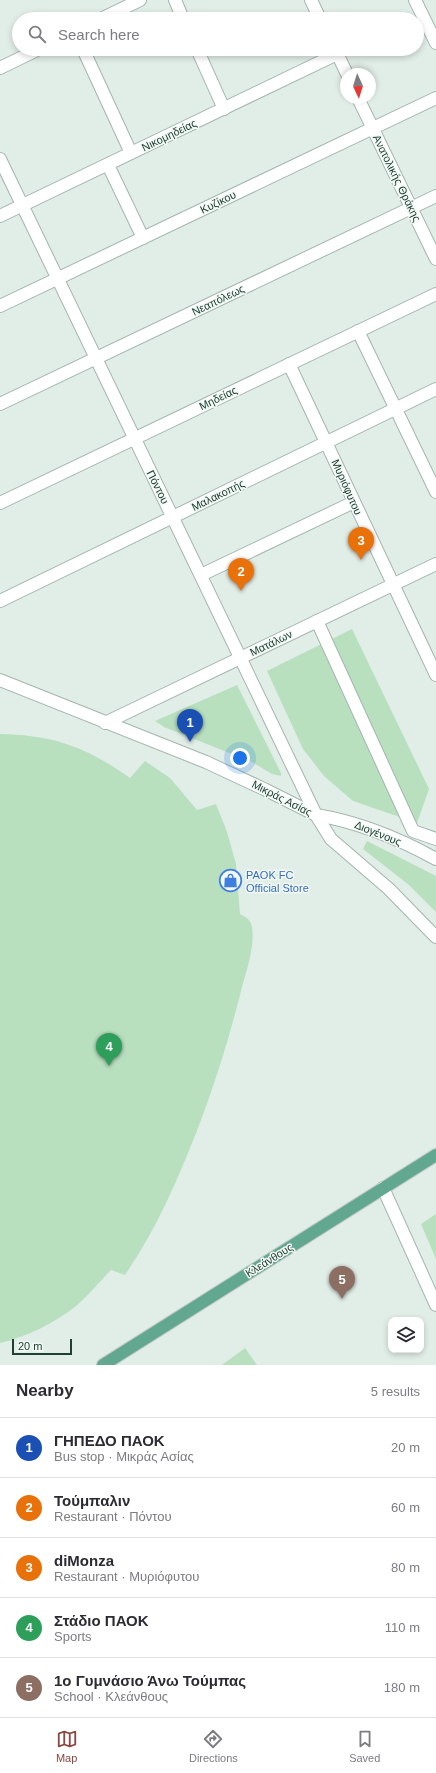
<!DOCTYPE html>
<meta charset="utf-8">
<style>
:root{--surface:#fff;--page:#f2f2f3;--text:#2b2b33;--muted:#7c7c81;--line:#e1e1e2;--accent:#8a473f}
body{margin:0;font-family:Helvetica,sans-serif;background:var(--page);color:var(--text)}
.controls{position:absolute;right:12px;bottom:12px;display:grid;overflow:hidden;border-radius:8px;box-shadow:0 2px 6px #0003}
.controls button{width:36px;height:36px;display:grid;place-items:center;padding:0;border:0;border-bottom:1px solid var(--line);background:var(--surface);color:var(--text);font:20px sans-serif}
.compass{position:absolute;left:340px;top:68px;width:36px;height:36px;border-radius:50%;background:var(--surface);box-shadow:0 2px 6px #0003;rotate:176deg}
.scale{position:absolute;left:12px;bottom:10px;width:60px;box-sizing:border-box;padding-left:4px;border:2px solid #204034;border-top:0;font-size:11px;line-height:14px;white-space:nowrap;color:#204034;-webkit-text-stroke:3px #f2f9f5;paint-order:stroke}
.you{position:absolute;left:240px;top:758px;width:14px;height:14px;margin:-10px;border:3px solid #fff;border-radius:50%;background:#1a73e8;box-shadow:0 0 0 6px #1a73e833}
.badge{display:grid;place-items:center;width:26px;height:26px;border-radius:50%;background:var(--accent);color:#fff;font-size:13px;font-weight:700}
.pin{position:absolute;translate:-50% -33px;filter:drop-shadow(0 1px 2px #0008)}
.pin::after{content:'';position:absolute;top:21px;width:14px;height:12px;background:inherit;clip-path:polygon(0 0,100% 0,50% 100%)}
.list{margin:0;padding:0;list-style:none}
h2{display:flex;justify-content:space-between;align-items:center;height:52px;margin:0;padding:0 16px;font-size:17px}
h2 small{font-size:13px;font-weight:400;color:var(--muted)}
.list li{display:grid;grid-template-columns:26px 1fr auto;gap:12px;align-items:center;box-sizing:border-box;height:60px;padding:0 16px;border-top:1px solid var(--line)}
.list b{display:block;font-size:15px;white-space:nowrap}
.list p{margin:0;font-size:13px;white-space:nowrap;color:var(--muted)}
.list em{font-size:13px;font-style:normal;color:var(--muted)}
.icon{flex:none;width:22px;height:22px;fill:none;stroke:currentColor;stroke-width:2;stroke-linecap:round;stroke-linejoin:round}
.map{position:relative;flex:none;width:436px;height:1365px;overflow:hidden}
.search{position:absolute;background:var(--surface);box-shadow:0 2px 6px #0003;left:12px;right:12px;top:12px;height:44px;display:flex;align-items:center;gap:10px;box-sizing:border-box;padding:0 14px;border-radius:22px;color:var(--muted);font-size:15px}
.sheet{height:352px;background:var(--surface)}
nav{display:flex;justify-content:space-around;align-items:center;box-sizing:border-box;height:56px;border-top:1px solid var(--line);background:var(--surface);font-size:11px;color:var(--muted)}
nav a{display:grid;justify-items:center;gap:2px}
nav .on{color:var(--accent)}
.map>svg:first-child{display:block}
.green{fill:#b8e0bf}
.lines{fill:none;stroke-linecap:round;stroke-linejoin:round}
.minor-casing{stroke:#a3b6ae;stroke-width:14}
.major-casing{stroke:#c1cac6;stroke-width:14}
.minor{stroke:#fff;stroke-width:12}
.major{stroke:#62a78f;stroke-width:12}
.labels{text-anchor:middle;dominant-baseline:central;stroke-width:3;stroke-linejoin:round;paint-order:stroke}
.street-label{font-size:11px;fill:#204034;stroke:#f2f9f5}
.shop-label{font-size:11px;fill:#366cbe;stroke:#f2f9f5;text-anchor:start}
</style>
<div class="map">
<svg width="436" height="1365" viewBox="0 0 436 1365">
<rect width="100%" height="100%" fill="#e1ede7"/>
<g class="green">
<polygon points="352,629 429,789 417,823 353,801 324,776 303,749 267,671"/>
<polygon points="237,685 281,773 281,776 272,774 252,762 164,727 155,721"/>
<path d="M0,734c54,1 86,13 130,44l15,-17 25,17 27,32 19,-6 11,28 9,32 4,50c6,3 11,6 12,13 3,19 -5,42 -10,60 -18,73 -43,146 -75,214 -12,26 -26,50 -42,74l-14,-5c-12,12 -22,25 -35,36 -21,17 -50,31 -76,37z"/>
<polygon points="367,841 436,876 436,912 409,885 363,849"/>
<polygon points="436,1214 436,1259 421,1224"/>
<polygon points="245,1348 257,1365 222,1365"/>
</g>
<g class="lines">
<defs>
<g id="minor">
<polyline points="175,0 183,19"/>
<polyline points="311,0 320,19"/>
<polyline points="415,0 436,43"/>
<polyline points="101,19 140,0"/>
<polyline points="83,49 131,153"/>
<polyline points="197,49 224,109"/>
<polyline points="335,49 347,74"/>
<polyline points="0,68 39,49"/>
<polyline points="358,98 436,259"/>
<polyline points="0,159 316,815"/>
<polyline points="108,165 143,238"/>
<polyline points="0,216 337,54"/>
<polyline points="0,306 436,98"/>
<polyline points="358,331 436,492"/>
<polyline points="289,364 436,675"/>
<polyline points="0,404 436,196"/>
<polyline points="0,503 436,294"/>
<polyline points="201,575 354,502"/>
<polyline points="0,601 436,389"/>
<polyline points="317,621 413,831 436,839"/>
<polyline points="0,680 206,762 264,789 316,815 331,839 389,889 436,937"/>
<polyline points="105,723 436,564"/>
<path d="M316,815c43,7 82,23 120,44"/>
<polyline points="383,1188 436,1305"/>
</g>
<polyline id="major" points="103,1365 436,1155"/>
</defs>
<use href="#minor" class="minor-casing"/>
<use href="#major" class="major-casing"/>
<use href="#minor" class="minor"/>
<use href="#major" class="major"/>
</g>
<defs>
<symbol id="shop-ring" viewBox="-11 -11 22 22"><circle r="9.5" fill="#f2f9f5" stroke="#3f7fe0" stroke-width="1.5"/><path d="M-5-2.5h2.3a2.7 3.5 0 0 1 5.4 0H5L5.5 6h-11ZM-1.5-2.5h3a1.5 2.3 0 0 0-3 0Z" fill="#3f7fe0"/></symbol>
</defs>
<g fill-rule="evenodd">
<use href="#shop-ring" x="218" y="868" width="25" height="25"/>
</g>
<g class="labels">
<g class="street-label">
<text transform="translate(169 135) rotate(-26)">Νικομηδείας</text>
<text transform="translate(397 178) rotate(64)">Ανατολικής Θράκης</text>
<text transform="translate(218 202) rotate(-26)">Κυζίκου</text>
<text transform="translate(218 300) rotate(-26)">Νεαπόλεως</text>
<text transform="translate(218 398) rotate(-26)">Μηδείας</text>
<text transform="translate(158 487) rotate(63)">Πόντου</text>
<text transform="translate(347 487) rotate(66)">Μυριόφυτου</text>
<text transform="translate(218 495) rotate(-26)">Μαλακοπής</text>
<text transform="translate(271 643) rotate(-26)">Ματάλων</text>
<text transform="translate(282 798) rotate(27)">Μικράς Ασίας</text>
<text transform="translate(378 833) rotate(22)">Διογένους</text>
<text transform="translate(269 1260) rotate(-32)">Κλεάνθους</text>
</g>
<g class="shop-label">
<text x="246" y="875">PAOK FC<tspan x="246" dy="13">Official Store</tspan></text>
</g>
</g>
</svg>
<div class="controls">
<button><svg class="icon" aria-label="layers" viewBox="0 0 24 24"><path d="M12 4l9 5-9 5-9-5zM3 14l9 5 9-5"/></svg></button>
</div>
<svg class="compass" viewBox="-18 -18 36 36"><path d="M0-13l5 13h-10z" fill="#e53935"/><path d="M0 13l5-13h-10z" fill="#7c7c81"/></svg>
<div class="scale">20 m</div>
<div class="you"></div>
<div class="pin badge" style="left:190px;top:742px;background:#1a4fb4">1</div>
<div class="pin badge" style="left:241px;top:591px;background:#e8710a">2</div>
<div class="pin badge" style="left:361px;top:560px;background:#e8710a">3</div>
<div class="pin badge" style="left:109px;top:1066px;background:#2e9e5b">4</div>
<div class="pin badge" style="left:342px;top:1299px;background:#8d6e63">5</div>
<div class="search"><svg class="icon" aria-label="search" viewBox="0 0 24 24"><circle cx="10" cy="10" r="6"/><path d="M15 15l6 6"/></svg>Search here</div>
</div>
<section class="sheet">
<h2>Nearby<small>5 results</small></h2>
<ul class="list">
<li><span class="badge" style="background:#1a4fb4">1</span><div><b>ΓΗΠΕΔΟ ΠΑΟΚ</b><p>Bus stop · Μικράς Ασίας</p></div><em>20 m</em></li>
<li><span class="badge" style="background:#e8710a">2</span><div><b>Τούμπαλιν</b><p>Restaurant · Πόντου</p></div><em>60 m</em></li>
<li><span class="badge" style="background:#e8710a">3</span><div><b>diMonza</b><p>Restaurant · Μυριόφυτου</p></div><em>80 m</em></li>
<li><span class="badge" style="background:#2e9e5b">4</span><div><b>Στάδιο ΠΑΟΚ</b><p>Sports</p></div><em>110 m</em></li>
<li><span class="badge" style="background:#8d6e63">5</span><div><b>1ο Γυμνάσιο Άνω Τούμπας</b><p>School · Κλεάνθους</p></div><em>180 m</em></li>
</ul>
</section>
<nav>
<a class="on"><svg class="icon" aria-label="map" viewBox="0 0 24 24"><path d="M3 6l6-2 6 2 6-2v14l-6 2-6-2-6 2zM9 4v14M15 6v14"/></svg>Map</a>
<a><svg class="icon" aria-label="directions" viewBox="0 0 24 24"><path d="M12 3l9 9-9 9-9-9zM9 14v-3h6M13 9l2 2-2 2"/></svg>Directions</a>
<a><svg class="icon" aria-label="saved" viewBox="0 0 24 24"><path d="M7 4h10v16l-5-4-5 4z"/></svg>Saved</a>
</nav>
